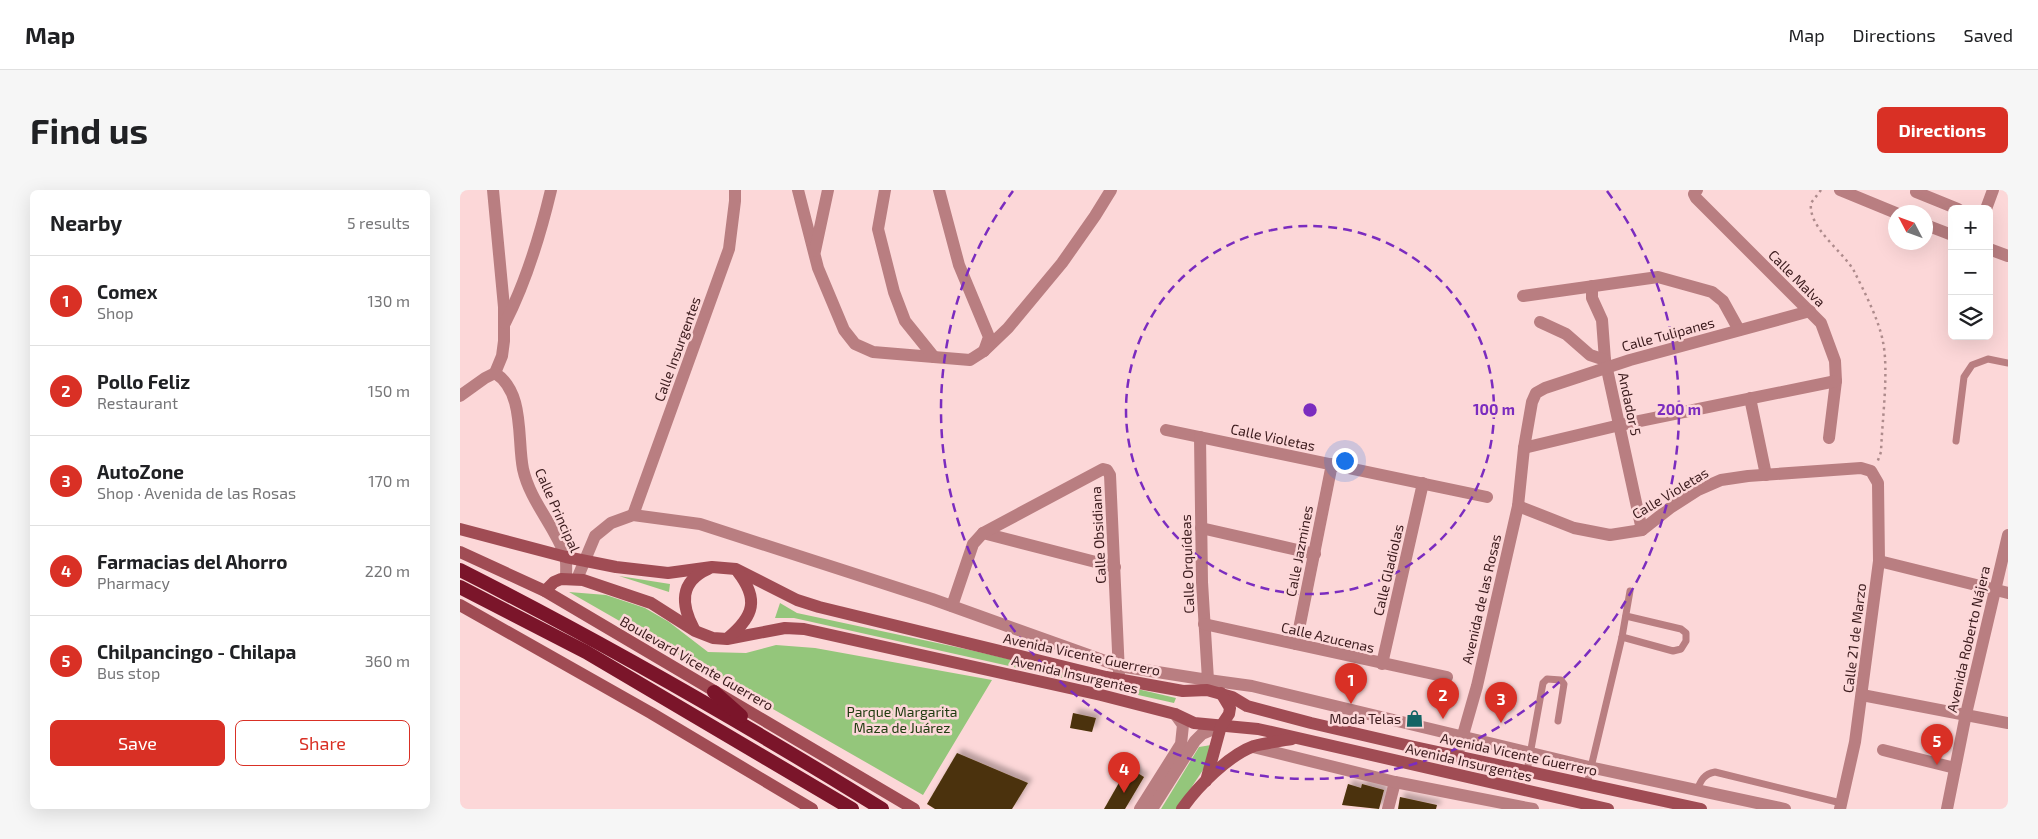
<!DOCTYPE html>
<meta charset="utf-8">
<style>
:root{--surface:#fff;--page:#f6f6f6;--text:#202124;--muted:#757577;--line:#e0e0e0;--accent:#d93025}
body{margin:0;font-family:"Exo 2",sans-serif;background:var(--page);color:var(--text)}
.controls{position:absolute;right:15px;top:15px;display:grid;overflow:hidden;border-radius:8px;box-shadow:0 5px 20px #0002}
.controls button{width:45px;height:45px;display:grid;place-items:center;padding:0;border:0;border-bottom:1px solid var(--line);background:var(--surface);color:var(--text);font:25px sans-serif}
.compass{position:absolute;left:1428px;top:15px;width:45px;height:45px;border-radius:50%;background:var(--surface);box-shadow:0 5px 20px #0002;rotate:311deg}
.you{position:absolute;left:884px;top:270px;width:18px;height:18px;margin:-12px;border:4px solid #fff;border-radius:50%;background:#1a73e8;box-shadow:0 0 0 8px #1a73e833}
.badge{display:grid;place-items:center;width:32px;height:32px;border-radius:50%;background:var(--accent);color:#fff;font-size:16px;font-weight:700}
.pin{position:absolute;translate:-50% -41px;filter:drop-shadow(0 1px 2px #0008)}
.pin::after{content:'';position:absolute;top:26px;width:18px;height:15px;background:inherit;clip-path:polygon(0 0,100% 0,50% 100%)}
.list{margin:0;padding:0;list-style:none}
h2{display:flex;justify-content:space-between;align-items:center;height:65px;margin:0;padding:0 20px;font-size:21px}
h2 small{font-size:16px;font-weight:400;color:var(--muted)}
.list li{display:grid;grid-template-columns:32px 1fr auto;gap:15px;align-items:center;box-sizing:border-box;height:90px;padding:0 20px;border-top:1px solid var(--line)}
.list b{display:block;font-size:19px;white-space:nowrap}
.list p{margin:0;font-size:16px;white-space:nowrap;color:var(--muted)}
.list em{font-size:16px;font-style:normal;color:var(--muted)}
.actions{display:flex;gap:10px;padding:15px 20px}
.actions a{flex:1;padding:11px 0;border:1px solid var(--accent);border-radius:8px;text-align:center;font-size:18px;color:var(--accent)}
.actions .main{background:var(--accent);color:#fff}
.icon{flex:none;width:28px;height:28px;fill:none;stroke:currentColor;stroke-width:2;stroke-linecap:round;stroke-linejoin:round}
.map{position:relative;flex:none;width:1548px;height:619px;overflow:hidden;border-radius:8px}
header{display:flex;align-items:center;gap:30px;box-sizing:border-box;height:70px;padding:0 25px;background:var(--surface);border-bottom:1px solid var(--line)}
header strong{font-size:24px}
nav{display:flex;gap:28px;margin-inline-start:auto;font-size:18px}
.intro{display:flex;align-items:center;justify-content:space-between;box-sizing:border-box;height:120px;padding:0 30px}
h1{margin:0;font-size:35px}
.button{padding:12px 22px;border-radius:8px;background:var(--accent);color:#fff;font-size:18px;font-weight:700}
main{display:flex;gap:30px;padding:0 30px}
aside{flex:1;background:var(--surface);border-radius:8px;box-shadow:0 5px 20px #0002}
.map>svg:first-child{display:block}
.green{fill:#94c67b}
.building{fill:#4b3208;filter:url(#shadow)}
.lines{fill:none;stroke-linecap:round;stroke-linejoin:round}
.path{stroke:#ae8b8c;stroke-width:2.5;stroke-dasharray:2.5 4;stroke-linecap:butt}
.service{stroke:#b97e81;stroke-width:7}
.minor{stroke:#b97e81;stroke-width:12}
.tertiary{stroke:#b97e81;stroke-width:12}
.secondary{stroke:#a04c54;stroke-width:12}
.trunk{stroke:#7b152a;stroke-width:14}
.ring{fill:none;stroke:#7b2cbf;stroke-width:2.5;stroke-dasharray:9 6}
.labels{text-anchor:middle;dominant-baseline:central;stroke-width:5;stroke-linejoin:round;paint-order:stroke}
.street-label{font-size:14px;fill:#3b1b1d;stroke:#fcd7d8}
.park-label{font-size:14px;fill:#213c11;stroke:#fcd7d8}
.poi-label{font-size:14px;fill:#3b1b1d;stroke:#fcd7d8;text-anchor:end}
.centre{fill:#7b2cbf;stroke:#fcd7d8;stroke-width:2.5}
.ring-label{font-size:15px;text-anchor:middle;font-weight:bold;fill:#7b2cbf;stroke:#fcd7d8;stroke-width:5;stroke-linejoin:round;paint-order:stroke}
</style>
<header>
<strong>Map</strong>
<nav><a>Map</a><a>Directions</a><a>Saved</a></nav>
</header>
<div class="intro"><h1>Find us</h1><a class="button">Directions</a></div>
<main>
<aside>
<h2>Nearby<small>5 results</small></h2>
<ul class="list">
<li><span class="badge">1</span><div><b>Comex</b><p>Shop</p></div><em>130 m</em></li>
<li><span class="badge">2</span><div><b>Pollo Feliz</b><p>Restaurant</p></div><em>150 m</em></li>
<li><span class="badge">3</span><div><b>AutoZone</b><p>Shop · Avenida de las Rosas</p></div><em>170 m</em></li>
<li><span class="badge">4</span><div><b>Farmacias del Ahorro</b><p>Pharmacy</p></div><em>220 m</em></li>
<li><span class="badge">5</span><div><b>Chilpancingo - Chilapa</b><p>Bus stop</p></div><em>360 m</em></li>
</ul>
<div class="actions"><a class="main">Save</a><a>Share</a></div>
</aside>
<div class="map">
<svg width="1548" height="619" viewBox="0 0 1548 619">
<defs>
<filter id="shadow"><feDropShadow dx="4.5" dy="-4.5" stdDeviation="2.5" flood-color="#0004"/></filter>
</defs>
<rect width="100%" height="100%" fill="#fcd7d8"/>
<g class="green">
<polygon points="159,386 210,394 209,402"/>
<polygon points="109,402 146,405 185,418 209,432 248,462 286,463 316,455 355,458 532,490 463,605"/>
<polygon points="320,413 337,423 510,460 716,508 714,513 334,428 315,428"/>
<polygon points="751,555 753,565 717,619 701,619 739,557"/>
</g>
<g class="building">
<polygon points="613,523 636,528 632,542 610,538"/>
<polygon points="497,563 568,593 552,619 475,619 467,614"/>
<polygon points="668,577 684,587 665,619 644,619"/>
<polygon points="888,594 901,598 902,594 924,600 919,619 882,615"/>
<polygon points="940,607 977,615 976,619 938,619"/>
</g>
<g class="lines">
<path class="path" d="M1361,0l-10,13c-3,25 31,47 43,68 10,20 25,49 29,71 6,29 -1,79 -2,110l-4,11"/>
<g class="service">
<polyline points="1496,251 1504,187 1512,175 1528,169 1548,173"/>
<polyline points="1162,447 1213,461 1221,459 1226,451 1226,443 1221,439 1166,426"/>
<polyline points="1067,581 1083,493 1087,489 1101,490 1104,494 1098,531"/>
<polyline points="1127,594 1162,447 1170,401"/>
<path d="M1237,600c4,-10 7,-16 18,-18l126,31"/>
</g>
<g class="minor">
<polyline points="33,0 44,117 44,151 42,166 35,183"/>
<polyline points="338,0 358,78 384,140 395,154 413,162 510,170 524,161 548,138 602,73 635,26 651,0"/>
<polyline points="425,0 418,39 434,102 445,131 474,167"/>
<polyline points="479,0 499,75 529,147 524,161"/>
<polyline points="1237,0 1234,4 1236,8 1361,133 1375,171 1376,191 1369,248"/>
<polyline points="1380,0 1436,23"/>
<polyline points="1456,2 1498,19"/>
<polyline points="1526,19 1533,0"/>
<polyline points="1466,35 1492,45"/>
<polyline points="1529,59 1548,66"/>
<polyline points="355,61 368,0"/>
<polyline points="1132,96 1132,108 1142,130 1145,170 1182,340"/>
<polyline points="1063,106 1198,87 1252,102 1263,111 1279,140"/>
<polyline points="1080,132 1106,144 1130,165 1145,170"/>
<path d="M45,133c22,-43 35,-87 46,-133"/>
<polyline points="1290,208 1306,285"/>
<polyline points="706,240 1027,307"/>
<polyline points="1064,258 1160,235 1376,191"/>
<polyline points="1058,316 1114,338 1150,345 1182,340 1210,318 1238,300 1261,290 1288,286 1401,278 1411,281 1418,293 1419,371 1395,552 1380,619"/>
<polyline points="173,325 269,59 275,11 275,0"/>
<polyline points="741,338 855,364"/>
<polyline points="523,343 655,377"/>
<polyline points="1419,371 1548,403"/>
<polyline points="117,389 135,346 151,333 173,325 240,334 472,409 659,476 748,490 742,392 740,247"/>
<polyline points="492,416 513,354 523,343 643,279 647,280 650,285 659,483"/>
<polyline points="744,434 987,487"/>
<polyline points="836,454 872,274"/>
<polyline points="922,474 963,293"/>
<polyline points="1402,505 1548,533"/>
<polyline points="1423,560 1495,578"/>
<polyline points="997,566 1017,496 1058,316 1064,258 1072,212 1076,203 1085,198 1170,170 1350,121"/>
<polyline points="928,619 935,592"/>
<polyline points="1487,619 1506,524 1548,345"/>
</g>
<g class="tertiary">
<path d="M0,206l25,-18 10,-5c30,19 22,66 28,96 7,32 31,56 42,86 2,7 1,16 1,23"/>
<polyline points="747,500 748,490 792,496 1129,577 1325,619"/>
<polyline points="793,557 935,592 1073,619"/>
<polyline points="680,619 721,554 723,535 715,524"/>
<polyline points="692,619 735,551 742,544 761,536"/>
</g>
<g class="secondary">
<polyline points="0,339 106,367 156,377 208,383 252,377 276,379 337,410 359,417 646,487 723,501 747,500 772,507 787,516 851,533 950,556 1241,619"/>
<polyline points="0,362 85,401 454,619"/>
<polyline points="85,401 94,392 101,389 123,390 191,413 235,441 253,448 267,449 325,438 344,439 641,505 715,524 734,533 798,539 1148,619"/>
<polyline points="0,415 191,523 352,619"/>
<path d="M234,439c-13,-24 -15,-47 14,-60"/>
<path d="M269,447c25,-21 30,-38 9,-65"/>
<polyline points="746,591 761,536 769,524 770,518 761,503"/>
<path d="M722,619c15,-22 47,-54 72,-63 12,-3 26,-5 38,-7"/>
</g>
<g class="trunk">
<path d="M0,380c144,73 285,154 422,239"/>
<polyline points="0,397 126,462 392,619"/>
<polyline points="254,502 281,526"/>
</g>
</g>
<g class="ring">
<circle cx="850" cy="220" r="184"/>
<path d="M1147 1A369 369 0 1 1 553 1"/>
</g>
<defs>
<symbol id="shop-bare" viewBox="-9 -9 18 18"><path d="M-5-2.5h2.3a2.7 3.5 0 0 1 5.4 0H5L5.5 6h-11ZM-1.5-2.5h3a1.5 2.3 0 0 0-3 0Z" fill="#146464" stroke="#fcd7d8" stroke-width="2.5" paint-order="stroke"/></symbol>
</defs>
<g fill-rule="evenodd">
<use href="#shop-bare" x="942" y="516" width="25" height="25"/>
</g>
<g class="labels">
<g class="street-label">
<text transform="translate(1337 88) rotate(45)">Calle Malva</text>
<text transform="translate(1208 144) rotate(-15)">Calle Tulipanes</text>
<text transform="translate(217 159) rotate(-70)">Calle Insurgentes</text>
<text transform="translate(1170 214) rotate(78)">Andador 5</text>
<text transform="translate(813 247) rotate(12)">Calle Violetas</text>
<text transform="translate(1210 303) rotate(-31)">Calle Violetas</text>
<text transform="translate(98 320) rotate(66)">Calle Principal</text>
<text transform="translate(638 345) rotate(-93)">Calle Obsidiana</text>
<text transform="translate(839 361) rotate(-79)">Calle Jazmines</text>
<text transform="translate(727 374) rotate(-92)">Calle Orquídeas</text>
<text transform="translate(928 380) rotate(-77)">Calle Gladiolas</text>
<text transform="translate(1021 409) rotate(-77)">Avenida de las Rosas</text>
<text transform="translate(868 447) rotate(13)">Calle Azucenas</text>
<text transform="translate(1394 448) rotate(-83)">Calle 21 de Marzo</text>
<text transform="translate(1508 449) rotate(-77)">Avenida Roberto Nájera</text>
<text transform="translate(622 464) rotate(12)">Avenida Vicente Guerrero</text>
<text transform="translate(237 473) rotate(30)">Boulevard Vicente Guerrero</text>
<text transform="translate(615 484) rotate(13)">Avenida Insurgentes</text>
<text transform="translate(1059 564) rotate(12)">Avenida Vicente Guerrero</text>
<text transform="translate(1009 572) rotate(13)">Avenida Insurgentes</text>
</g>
<g class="park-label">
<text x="442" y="521">Parque Margarita<tspan x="442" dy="16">Maza de Juárez</tspan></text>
</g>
<g class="poi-label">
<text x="941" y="528">Moda Telas</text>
</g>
</g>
<circle cx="850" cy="220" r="8" class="centre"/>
<g class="ring-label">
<text x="1034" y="225">100 m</text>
<text x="1219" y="225">200 m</text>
</g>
</svg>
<div class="controls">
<button>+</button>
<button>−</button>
<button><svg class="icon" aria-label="layers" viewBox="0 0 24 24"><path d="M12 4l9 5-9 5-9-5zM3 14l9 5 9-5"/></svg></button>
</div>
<svg class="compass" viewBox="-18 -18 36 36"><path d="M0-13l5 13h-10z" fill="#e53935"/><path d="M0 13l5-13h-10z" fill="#757577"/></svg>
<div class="you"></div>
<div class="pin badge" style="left:891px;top:514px">1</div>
<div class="pin badge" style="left:983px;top:529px">2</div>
<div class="pin badge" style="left:1041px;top:533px">3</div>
<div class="pin badge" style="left:664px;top:603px">4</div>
<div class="pin badge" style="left:1477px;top:575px">5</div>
</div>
</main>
